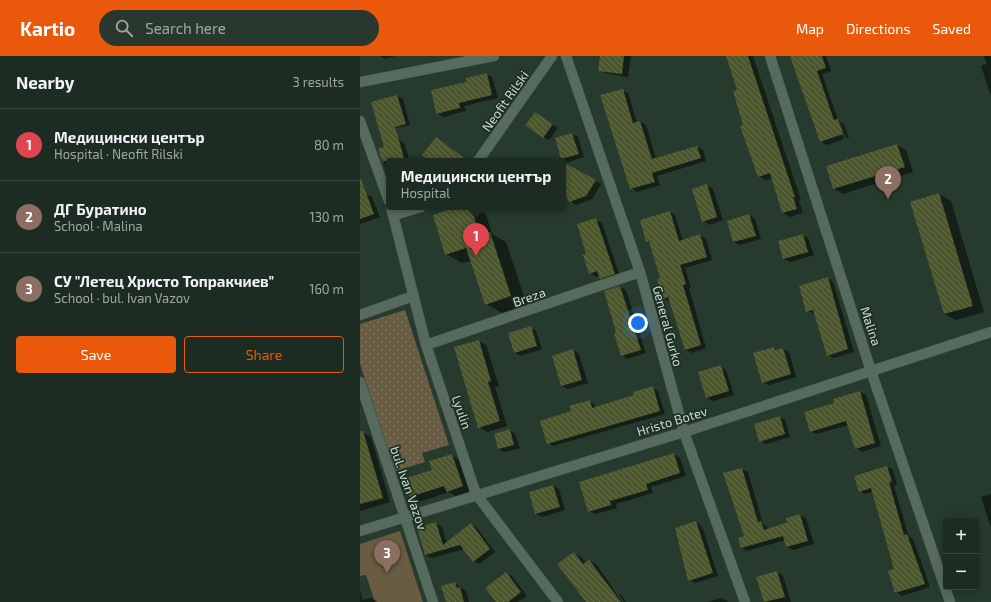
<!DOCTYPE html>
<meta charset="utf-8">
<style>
:root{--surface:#1c2c22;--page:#29382f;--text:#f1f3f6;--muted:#a0a7a5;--line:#3a4840;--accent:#ea580c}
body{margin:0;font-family:"Exo 2",sans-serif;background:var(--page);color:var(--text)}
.controls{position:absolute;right:12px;bottom:12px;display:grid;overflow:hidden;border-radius:4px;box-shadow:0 2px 10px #0003}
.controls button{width:36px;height:36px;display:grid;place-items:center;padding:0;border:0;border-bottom:1px solid var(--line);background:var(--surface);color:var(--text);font:20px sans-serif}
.you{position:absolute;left:278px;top:267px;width:14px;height:14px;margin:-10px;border:3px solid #fff;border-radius:50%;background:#1a73e8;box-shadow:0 0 0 6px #1a73e833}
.badge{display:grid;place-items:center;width:26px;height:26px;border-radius:50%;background:var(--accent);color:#fff;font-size:13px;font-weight:700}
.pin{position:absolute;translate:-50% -33px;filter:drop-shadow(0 1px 2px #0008)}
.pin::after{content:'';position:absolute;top:21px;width:14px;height:12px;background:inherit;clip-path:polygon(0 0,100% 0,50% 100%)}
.popup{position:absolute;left:26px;top:102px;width:180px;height:52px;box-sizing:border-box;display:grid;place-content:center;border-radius:4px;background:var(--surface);filter:drop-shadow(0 1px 3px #0005);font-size:13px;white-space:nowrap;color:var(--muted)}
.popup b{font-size:15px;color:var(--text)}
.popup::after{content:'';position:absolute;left:50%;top:100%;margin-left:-8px;border:8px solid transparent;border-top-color:var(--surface)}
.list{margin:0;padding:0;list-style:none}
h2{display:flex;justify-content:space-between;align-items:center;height:52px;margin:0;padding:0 16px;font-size:17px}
h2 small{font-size:13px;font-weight:400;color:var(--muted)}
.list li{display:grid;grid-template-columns:26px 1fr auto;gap:12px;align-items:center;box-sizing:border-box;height:72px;padding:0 16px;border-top:1px solid var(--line)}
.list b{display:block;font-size:15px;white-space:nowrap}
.list p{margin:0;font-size:13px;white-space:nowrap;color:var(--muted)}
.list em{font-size:13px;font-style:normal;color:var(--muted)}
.actions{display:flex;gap:8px;padding:12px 16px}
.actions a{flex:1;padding:9px 0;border:1px solid var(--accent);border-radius:4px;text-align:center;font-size:14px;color:var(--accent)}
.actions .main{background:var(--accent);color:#fff}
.icon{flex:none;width:22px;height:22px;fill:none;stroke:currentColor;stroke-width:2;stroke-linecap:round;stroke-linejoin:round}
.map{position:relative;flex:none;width:631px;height:546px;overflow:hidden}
header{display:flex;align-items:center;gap:24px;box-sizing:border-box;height:56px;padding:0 20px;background:var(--accent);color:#fff}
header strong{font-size:19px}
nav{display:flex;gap:22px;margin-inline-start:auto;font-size:14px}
.search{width:280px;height:36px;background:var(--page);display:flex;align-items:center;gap:10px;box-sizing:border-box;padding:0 14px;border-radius:22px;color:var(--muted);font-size:15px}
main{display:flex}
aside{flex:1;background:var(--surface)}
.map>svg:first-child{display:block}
.grass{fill:url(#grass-dots)}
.green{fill:#685c42}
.shadow{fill:#0007}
.building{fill:url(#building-back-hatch)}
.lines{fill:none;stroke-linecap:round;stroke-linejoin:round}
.minor-casing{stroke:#435549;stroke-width:11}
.minor{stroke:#566b5d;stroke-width:10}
.labels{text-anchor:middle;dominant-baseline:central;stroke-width:3.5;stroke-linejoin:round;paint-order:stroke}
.street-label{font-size:13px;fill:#cdd9d0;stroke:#1c3023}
</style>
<header>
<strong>Kartio</strong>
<div class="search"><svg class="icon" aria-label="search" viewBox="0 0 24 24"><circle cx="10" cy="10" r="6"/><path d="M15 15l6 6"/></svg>Search here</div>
<nav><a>Map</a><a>Directions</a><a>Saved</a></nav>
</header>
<main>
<aside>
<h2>Nearby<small>3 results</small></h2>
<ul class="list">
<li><span class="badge" style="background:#e0444e">1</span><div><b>Медицински център</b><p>Hospital · Neofit Rilski</p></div><em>80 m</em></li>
<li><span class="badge" style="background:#8d6e63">2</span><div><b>ДГ Буратино</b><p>School · Malina</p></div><em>130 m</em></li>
<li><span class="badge" style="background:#8d6e63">3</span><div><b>СУ &quot;Летец Христо Топракчиев&quot;</b><p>School · bul. Ivan Vazov</p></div><em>160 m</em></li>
</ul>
<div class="actions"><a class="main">Save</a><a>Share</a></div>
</aside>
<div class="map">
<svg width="631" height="546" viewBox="0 0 631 546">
<defs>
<pattern id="grass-dots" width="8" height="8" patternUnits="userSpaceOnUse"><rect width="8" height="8" fill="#685c42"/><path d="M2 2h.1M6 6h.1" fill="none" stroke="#7c735c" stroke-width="1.8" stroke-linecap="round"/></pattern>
<pattern id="building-back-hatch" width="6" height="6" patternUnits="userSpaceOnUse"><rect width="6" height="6" fill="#4c572d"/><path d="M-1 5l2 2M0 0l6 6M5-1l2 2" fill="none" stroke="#656f4a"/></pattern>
</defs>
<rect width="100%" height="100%" fill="#263a2d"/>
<polygon class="grass" points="45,254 89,389 62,397 65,406 35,415 0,308 0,268"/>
<polygon class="green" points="40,475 63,546 15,546 6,519 0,520 0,488"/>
<g class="shadow">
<polygon points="20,0 36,0 25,3"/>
<polygon points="241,0 271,0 268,21 245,17 240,14"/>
<polygon points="367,0 393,0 441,144 439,145 443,157 430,161 423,157 413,122 406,124 399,120 384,70 378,35"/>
<polygon points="432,0 466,0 471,15 462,18 478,64 484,68 489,82 486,82 480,67 478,67 484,83 467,89 461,86"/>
<polygon points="624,0 631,0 631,40 621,10 627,8"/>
<polygon points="127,18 132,21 138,42 104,50 106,55 83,61 77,57 108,27"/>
<polygon points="262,34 268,37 277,67 280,66 286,69 296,103 337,91 343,94 346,105 297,120 300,129 277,136 271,132"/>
<polygon points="37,40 43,43 50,69 25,74"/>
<polygon points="181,61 198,72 189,84 183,81"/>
<polygon points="212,78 218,81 224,101 208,106 202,103 196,83"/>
<polygon points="38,83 44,87 50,105 29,105 29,122 20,94"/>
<polygon points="537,89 546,94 553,116 483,138 474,133"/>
<polygon points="204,107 241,128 232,143 216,149 210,145 203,129 203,121 206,116"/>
<polygon points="0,123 5,138 12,141 20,161 0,168"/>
<polygon points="347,129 353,133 363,164 349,169 343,165"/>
<polygon points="579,138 591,145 624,256 596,264 584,258"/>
<polygon points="101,151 114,151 126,158 132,178 146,186 167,249 142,257 126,248 111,205 102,207 86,198"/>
<polygon points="309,156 315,159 323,185 340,179 346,183 352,204 325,212 331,232 329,232 346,292 331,297 325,293 310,246 304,242 302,223 290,187 287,185"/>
<polygon points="389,159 395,163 401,183 380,189 374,186"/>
<polygon points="236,164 242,167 260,221 246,226 241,222 240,220 236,221 230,217 227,199"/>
<polygon points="443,179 448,182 454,199 430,206 424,203"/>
<polygon points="468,222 473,226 494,296 474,302 468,299 455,258 447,255"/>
<polygon points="260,231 266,234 286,297 267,303 262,299 257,277"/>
<polygon points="170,271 176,275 182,293 161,300 155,297"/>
<polygon points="119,285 126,289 139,330 135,331 147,370 127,376 119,371"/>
<polygon points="414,292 418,294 423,293 429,296 436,321 409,329 403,326"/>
<polygon points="213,294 219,298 228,327 208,333 202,330"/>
<polygon points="360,310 366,314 374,339 353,345 347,342"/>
<polygon points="292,331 298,335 305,358 193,390 188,387 212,356 229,345 235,349 236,352 275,340"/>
<polygon points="500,336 506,339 521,390 502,396 496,392 489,369 456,378 450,375 475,348"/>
<polygon points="419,361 425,364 430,381 406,388 400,385"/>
<polygon points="150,374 155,378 160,392 145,396 139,393"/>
<polygon points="3,377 11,381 30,446 0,455 0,378"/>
<polygon points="314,398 320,402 326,420 291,431 293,437 256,448 257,452 235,458 229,455"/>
<polygon points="91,399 100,404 111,435 96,440 89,436 59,446 50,441 73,414"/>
<polygon points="527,411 533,414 537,429 534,430 549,481 553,483 570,531 542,540 536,536 536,514 513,436 505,438 500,435"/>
<polygon points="382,413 388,416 403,468 407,470 408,474 429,467 440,459 446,462 454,488 433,494 427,491 425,484 387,495 382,492 385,481"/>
<polygon points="193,430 199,433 205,454 182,461 176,458 170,437"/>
<polygon points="631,438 631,472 621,441"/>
<polygon points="336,466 342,470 358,520 335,527 329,524"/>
<polygon points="76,467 82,471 87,487 111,468 117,472 135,496 119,508 114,505 104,493 72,502 66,499 58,472"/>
<polygon points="214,497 221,501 226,507 230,505 237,509 262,546 227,546"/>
<polygon points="417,516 423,520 431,546 405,546 398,522"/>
<polygon points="146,517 152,520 167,540 158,546 137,546"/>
<polygon points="95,527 106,535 109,546 87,546"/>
<polygon points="0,534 3,544 11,542 18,546 0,546"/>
<polygon points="258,537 261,539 266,546 264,546"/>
<polygon points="361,542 369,546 347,546"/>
</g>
<g class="building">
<polygon points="240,0 264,0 262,18 238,15"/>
<polygon points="366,0 388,0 435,141 433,141 437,153 422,157 410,117 398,121 380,70 383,69 373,35 377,34"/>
<polygon points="430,0 462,0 466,12 457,15 474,64 478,63 483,78 460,86"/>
<polygon points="127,17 132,39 99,47 100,52 76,58 71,34 107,26 106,22"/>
<polygon points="263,33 273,67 280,65 292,103 337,90 341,102 292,117 295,126 270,133 240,39"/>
<polygon points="37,39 46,68 35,71 45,105 22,105 18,93 24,91 11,46"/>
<polygon points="175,56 193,68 183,82 165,69"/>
<polygon points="212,77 219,98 201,103 195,82"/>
<polygon points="76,81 108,105 70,105 62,99"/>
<polygon points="537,88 545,111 473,133 466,110"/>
<polygon points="203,106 236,124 226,140 209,146 203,132 203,119 205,116"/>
<polygon points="0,123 1,123 14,158 0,163"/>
<polygon points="347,128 357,161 342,166 332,133"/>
<polygon points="579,137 613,250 584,258 550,146"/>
<polygon points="97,151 111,151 120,179 130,176 151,240 125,249 106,192 85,199 73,159"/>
<polygon points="310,155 319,185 340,178 347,201 320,209 326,228 323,229 341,289 325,294 308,241 303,243 297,223 300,222 289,185 286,186 280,164"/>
<polygon points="389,158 396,180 373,186 367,165"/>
<polygon points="236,162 255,218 240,223 237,215 229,218 223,199 226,198 217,168"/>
<polygon points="443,178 448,196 423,203 418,185"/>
<polygon points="468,221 488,293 467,300 453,254 446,256 439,230"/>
<polygon points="260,230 281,294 261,300 254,277 256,276 244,235"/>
<polygon points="171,270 177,290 154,297 148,277"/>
<polygon points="119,284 131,325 128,326 140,365 118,372 94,291"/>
<polygon points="414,291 415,294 423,292 431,318 402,327 393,297"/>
<polygon points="213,293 222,324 201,330 192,300"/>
<polygon points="361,309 369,335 346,342 338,316"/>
<polygon points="293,330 300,355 187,388 180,365 211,355 209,350 230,344 232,352 274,339 273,336"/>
<polygon points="500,335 515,387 495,393 486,365 450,376 444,356 474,347 473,343"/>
<polygon points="420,360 425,378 399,386 394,368"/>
<polygon points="150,373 154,389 138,393 134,378"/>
<polygon points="0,375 3,375 23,442 0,448"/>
<polygon points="314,397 320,417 286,428 288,434 250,445 251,449 228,456 219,426"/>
<polygon points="92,398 103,430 87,436 84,430 50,441 43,423 72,414 69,405"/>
<polygon points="527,410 532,426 529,426 544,479 547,478 565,528 535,537 528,515 534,513 511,432 499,436 494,420"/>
<polygon points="382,412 398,466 401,465 404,474 428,466 426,462 440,458 448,485 426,491 423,480 381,492 378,482 384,480 363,417"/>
<polygon points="193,429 200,451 175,458 169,436"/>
<polygon points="336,465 353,517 328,525 315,472"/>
<polygon points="76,466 83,489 111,467 130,493 113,506 100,489 65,499 57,472"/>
<polygon points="214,496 223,508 229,504 261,546 226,546 197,508"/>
<polygon points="417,515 425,541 404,546 396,521"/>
<polygon points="146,516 161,536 148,546 136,546 125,532"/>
<polygon points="95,526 97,532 100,531 104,546 86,546 81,530"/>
</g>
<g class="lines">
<defs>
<g id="minor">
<polyline points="206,0 280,216 324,376 385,546"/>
<polyline points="410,0 511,315 590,546"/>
<polyline points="0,26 134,0"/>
<polyline points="0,65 29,145"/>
<polyline points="118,105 192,0"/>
<polyline points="31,151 66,289 116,438 198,546"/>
<polyline points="34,159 61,151"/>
<polyline points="0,259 53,240"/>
<polyline points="66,289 280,216"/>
<polyline points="0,326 73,546"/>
<polyline points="0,475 324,376 631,276"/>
</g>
</defs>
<use href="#minor" class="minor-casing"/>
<use href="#minor" class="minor"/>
</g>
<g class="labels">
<g class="street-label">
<text transform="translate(145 45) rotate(-55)">Neofit Rilski</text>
<text transform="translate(169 241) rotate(-19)">Breza</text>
<text transform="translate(308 270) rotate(75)">General Gurko</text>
<text transform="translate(511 270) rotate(72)">Malina</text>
<text transform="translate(102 356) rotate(71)">Lyulin</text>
<text transform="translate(312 365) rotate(-17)">Hristo Botev</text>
<text transform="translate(49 432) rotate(71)">bul. Ivan Vazov</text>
</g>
</g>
</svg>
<div class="controls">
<button>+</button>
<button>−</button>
</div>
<div class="you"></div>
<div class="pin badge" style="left:116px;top:200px;background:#e0444e">1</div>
<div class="popup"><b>Медицински център</b>Hospital</div>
<div class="pin badge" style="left:528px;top:143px;background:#8d6e63">2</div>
<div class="pin badge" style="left:27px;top:517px;background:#8d6e63">3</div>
</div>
</main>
